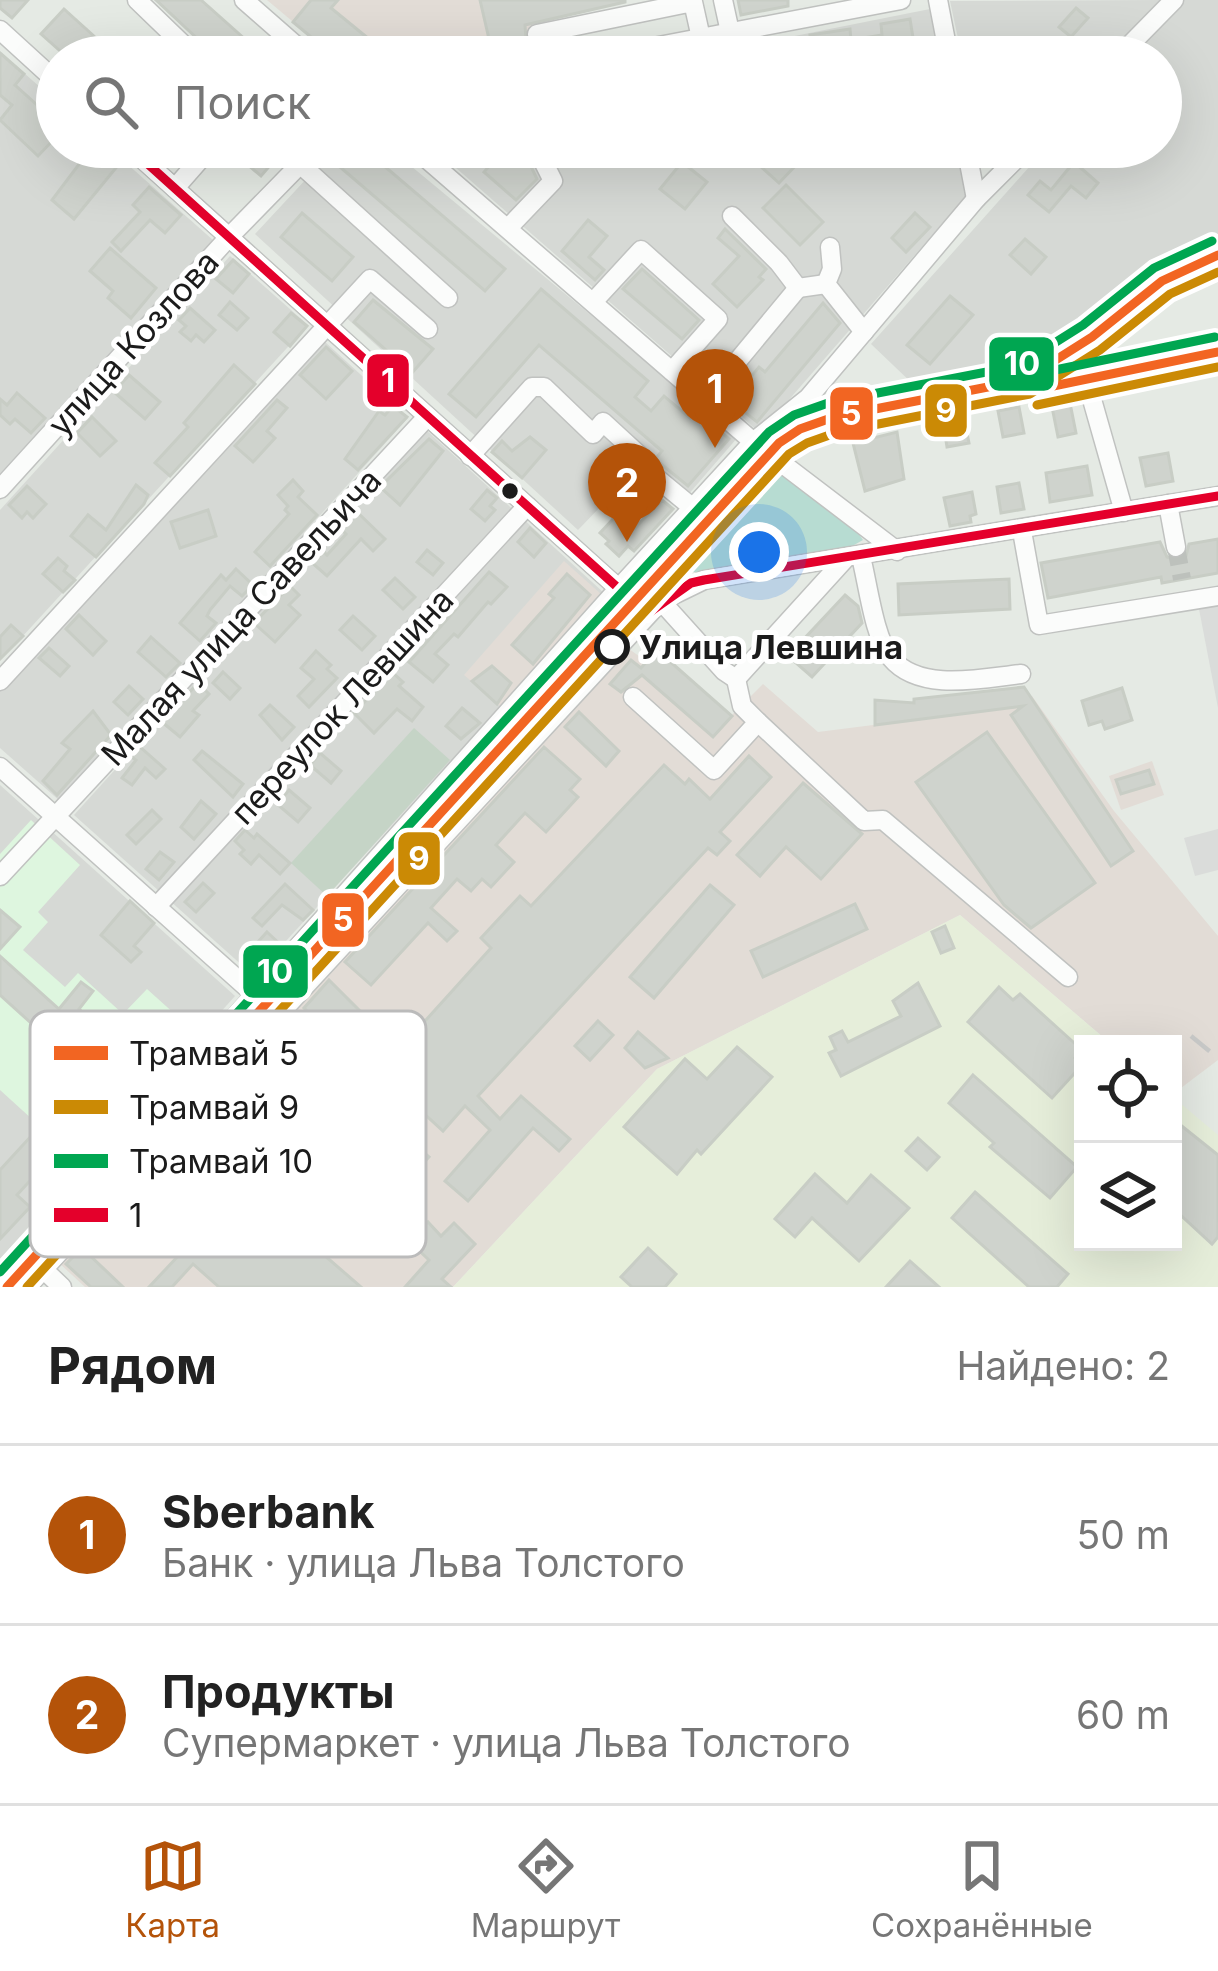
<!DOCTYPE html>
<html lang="ru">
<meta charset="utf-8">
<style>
:root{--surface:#fff;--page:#f6f6f6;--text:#222;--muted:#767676;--line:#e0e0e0;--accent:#b45309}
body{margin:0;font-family:Inter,sans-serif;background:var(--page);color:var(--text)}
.controls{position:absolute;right:36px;bottom:36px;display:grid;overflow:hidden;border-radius:0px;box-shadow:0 12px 48px #0002}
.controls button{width:108px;height:108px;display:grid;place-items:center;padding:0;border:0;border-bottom:3px solid var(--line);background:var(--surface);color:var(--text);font:60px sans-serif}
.you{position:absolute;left:759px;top:552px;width:42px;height:42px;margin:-30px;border:9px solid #fff;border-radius:50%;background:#1a73e8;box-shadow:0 0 0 18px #1a73e833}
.badge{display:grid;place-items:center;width:78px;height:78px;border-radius:50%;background:var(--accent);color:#fff;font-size:39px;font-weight:700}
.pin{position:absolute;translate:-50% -99px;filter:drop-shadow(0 3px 6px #0008)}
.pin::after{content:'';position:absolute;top:63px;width:42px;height:36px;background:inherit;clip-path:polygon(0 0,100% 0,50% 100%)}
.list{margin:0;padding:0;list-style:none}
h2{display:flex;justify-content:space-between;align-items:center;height:156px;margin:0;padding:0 48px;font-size:51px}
h2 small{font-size:39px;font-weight:400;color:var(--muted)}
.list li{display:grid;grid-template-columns:78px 1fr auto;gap:36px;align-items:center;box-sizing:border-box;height:180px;padding:0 48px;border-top:3px solid var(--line)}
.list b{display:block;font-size:45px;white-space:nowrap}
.list p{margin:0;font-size:39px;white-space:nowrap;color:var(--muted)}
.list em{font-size:39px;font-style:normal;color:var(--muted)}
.icon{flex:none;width:66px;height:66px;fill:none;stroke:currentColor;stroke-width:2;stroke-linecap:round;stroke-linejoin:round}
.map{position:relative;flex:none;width:1218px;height:1287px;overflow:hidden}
.search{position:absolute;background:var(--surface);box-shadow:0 12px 48px #0002;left:36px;right:36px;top:36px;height:132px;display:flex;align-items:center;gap:30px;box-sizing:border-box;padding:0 42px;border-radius:66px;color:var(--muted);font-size:45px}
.sheet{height:516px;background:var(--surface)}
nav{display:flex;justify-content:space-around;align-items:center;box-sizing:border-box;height:168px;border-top:3px solid var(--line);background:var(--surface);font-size:33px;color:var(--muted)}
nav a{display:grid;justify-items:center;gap:6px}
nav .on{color:var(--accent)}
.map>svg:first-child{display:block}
.residential{fill:#d6d9d5}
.industrial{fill:#e2dcd6}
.education{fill:#def6df}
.military{fill:#e6eeda}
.construction{fill:#c5d4c6}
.forest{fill:#b7dcd2}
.parking{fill:#dadcda}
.building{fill:#cfd3cd;stroke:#c8cdc5;stroke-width:3}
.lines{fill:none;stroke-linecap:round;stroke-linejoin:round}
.minor-tunnel{stroke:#bdc1bc;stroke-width:18;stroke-dasharray:18 9;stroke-linecap:butt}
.minor-casing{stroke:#c0c2c0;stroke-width:21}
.minor{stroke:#fbfcfb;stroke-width:18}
.rail{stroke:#c8c9c8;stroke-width:4.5;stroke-dasharray:24 24;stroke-linecap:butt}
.bus-1-casing{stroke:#fff;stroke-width:18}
.bus-1{stroke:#e4002b;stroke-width:9}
.tram-1-casing{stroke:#fff;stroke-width:18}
.tram-2-casing{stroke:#fff;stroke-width:18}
.tram-3-casing{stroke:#fff;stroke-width:18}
.tram-1{stroke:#f26522;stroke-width:9}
.tram-2{stroke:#cb8a05;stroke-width:9}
.tram-3{stroke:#00a651;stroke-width:9}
.bus-dot{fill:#1b1b1b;stroke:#fff;stroke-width:4.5}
.stop-dot{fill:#fff;stroke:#1b1b1b;stroke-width:6}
.labels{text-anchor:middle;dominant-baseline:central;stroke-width:10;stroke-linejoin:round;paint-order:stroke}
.street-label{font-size:33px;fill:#1b1b1b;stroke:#fff}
.stop-label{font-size:33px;font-weight:bold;fill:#1b1b1b;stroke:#fff;text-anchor:start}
.key{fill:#fff;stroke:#bbb;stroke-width:3}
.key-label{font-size:33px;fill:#1b1b1b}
.line-badge{stroke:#fff;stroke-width:4.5}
.badge-label{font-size:33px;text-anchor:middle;font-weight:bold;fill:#fff}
</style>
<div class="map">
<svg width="1218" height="1287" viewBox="0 0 1218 1287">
<rect width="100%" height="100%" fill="#e5eae4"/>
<g class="residential">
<polygon points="1160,0 1106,57 962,57 950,1"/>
<polygon points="1181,0 1218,0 1218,243 1148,263 1048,349 1006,368 916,387 871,344 1047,147 1161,147 1161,57 1127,57"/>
<polygon points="930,9 940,57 690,57"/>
<polygon points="0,52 57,102 57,147 108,147 214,241 0,474"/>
<polygon points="336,147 388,147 738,437 687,496 633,473 578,530 255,234"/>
<polygon points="432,147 958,147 967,195 760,433"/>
<polygon points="230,256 308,325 0,661 0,510"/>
<polygon points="324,341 408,418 61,802 0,748 0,689"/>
<polygon points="424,428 604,593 254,976 74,815"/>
<polygon points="0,785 235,996 0,1259"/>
</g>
<g class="industrial">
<polygon points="267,0 527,0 538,57 335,57"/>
<polygon points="564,561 601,594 501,707 464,675"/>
<polygon points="629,649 646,661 657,650 732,715 763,684 818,732 1007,708 1032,696 1114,811 1218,936 1218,1060 1173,1094 1173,1044 1111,1044 960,915 657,1069 453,1287 85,1287 58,1262"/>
<polygon points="1152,761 1164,795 1121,810 1109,776"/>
</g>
<polygon class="education" points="31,820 80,865 38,912 48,922 23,950 65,987 78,973 123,1014 147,989 196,1033 140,1095 94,1054 33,1120 0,1090 0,854"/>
<polygon class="military" points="960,915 1111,1044 1083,1044 1083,1242 1173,1242 1173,1097 1218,1135 1218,1287 453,1287 657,1069"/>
<polygon class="construction" points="414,728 450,760 327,896 291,863"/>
<path class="forest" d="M772,472c34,2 73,41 91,68l-18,10 -129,22h-26l2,-15z"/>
<g class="parking">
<polygon points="1218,606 1218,708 1199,609"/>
<polygon points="1218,829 1218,870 1195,876 1184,838"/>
</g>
<g class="building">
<polygon points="0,0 28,0 12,18 0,8"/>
<polygon points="156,0 201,0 256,49 250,57 217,57"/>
<polygon points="311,0 338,0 331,8 380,48 372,57 335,57 293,22"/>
<polygon points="480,0 625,0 625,2 525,25 527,54 431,57 431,52 489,39"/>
<polygon points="738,0 788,0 788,6 741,15"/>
<polygon points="1076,8 1088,18 1071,37 1059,27"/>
<polygon points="64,9 117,57 67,57 41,34"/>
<polygon points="910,19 914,44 853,57 813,57 810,35 850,29 851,40 882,35 881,24"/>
<polygon points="993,42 996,57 962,57 961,49"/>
<polygon points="0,53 24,74 15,85 57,123 57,136 38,156 0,120 12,105 0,95"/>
<polygon points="92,147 102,147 120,163 74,219 52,200"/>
<polygon points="241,147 286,147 261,176 235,154"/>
<polygon points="356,147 362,147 505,269 485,291 340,167"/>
<polygon points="506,147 516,147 526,156 537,179 516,200 484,172"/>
<polygon points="756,147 783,147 799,162 779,183 748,155"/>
<polygon points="682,162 707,182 685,209 660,189"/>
<polygon points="1074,162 1098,183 1086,198 1071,186 1049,212 1028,195 1040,181 1051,190"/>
<polygon points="786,185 823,222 800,245 763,208"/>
<polygon points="149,187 181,215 165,233 150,220 121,251 112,242 140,212 133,205"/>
<polygon points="302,213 353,257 332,281 281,237"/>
<polygon points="915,213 930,227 906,252 892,238"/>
<polygon points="588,220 607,236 589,257 604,270 595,280 562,251"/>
<polygon points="725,229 766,269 759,277 763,280 737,307 713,284 739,256 718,238"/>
<polygon points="1025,239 1046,257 1031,274 1010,255"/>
<polygon points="110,248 156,288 131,318 108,298 113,291 90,271"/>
<polygon points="233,260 249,274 233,293 216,279"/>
<polygon points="642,269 699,320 682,339 623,289"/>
<polygon points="541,289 648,381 635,397 651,411 664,396 690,418 697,411 729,439 688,486 655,459 662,451 539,345 476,417 449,394"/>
<polygon points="950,296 973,315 930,364 907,345"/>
<polygon points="373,300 433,349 412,373 354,322"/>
<polygon points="230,302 248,318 237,330 219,315"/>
<polygon points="823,303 840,323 757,422 731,401 759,367 765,372"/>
<polygon points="190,308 215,330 204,342 196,335 191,341 180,332 186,326 179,320"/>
<polygon points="291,313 307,326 290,346 274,332"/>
<polygon points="326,347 352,371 326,399 300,375"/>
<polygon points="234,365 255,384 170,476 155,463 188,427 184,423"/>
<polygon points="129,375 160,402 145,419 114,392"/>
<polygon points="17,393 45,418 31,433 15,419 10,424 0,415 0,399 7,405"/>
<polygon points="1069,398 1076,433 1058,437 1051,402"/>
<polygon points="277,400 287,408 267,431 275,438 253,462 235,446"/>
<polygon points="393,406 407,417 358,470 345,459 379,411 385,415"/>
<polygon points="1019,407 1024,433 1003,437 998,411"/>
<polygon points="92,417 116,441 100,456 77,433"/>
<polygon points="964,418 969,443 947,447 943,422"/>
<polygon points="897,432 904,479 865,491 853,443"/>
<polygon points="530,437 546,450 522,478 492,452 502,441 512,451"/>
<polygon points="429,439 443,451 400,505 380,487"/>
<polygon points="1168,453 1173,481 1146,486 1140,458"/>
<polygon points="1087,466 1092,495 1050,502 1046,473"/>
<polygon points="293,480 303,491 298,497 317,515 270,566 255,552 289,514 285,510 288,506 278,495"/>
<polygon points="1019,483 1024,509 1001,513 997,487"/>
<polygon points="136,485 148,495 144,504 96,557 71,536 88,515 106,530"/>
<polygon points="27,486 46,504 33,518 27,512 22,518 9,505"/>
<polygon points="487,490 497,498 490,506 495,510 485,521 471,509"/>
<polygon points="972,492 976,514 970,516 971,522 950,526 944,498"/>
<polygon points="662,500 673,509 634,551 628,546 619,556 606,544 609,541 600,533 615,517 622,524 626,519 635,528"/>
<polygon points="208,510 216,536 180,548 171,522"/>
<polygon points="357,512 385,539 373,551 361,539 327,576 311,562 322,550 327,555 346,534 341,529"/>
<polygon points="530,528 546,543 534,557 518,542"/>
<polygon points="1218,539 1218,573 1162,583 1161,577 1048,598 1041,563 1160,542 1167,557 1177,560 1186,556 1189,544"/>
<polygon points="427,550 443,563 433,575 417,562"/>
<polygon points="58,558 67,566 64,571 75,580 63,592 43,574"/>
<polygon points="236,569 253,585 242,596 230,586 210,610 207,616 216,623 200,641 180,623 221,575 226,580"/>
<polygon points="489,572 507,587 491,604 488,602 458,637 454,634 435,654 448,665 433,682 409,662"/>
<polygon points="567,574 590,595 533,664 512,645 554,598 549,594"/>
<polygon points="395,578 415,597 403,609 383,590"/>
<polygon points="1009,579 1010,609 899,615 898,584"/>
<polygon points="290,586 299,595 289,605 300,615 275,642 254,623"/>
<polygon points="845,595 858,606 862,623 812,677 788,656"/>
<polygon points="79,615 106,641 93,655 66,629"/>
<polygon points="353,616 375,636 362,650 340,630"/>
<polygon points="11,625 23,636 0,659 0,637"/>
<polygon points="151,637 180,663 166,677 138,652"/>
<polygon points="49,648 69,666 60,676 39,658"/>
<polygon points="657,650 732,716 713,737 642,675 621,692 610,684 631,660 641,668"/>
<polygon points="316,651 331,665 327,669 337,678 309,707 298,696 314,679 301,668"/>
<polygon points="492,666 511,683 497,704 472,681"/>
<polygon points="223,672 240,688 230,699 213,683"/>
<polygon points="392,672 403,682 399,686 423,707 412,721 397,709 374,733 354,713"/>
<polygon points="198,683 209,694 193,711 199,715 180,737 162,722"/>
<polygon points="129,686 143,699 128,715 114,702"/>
<polygon points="1024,687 1133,851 1111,866 1011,715 1023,706 875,725 875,700 914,703 914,699"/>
<polygon points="1122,688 1132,720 1105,729 1102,721 1089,725 1082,701"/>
<polygon points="270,705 294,727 282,740 260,715"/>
<polygon points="462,708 480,723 461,739 446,726"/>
<polygon points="93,711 111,735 57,795 43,781 70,749 62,743"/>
<polygon points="579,712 619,751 606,766 565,727"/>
<polygon points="987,732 1095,883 1031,928 1004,905 916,782"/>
<polygon points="139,746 165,769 156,778 145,768 132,785 122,778 136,760 130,756"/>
<polygon points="544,747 580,779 570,790 578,797 546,832 525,813 496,845 514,862 491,887 482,879 471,891 457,879 431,908 457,931 447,941 428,923 371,985 345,962"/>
<polygon points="202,751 243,784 233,797 194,760"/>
<polygon points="320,753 341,771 331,783 310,765"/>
<polygon points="749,756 771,777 720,832 730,841 717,855 708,848 478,1096 500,1119 521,1096 570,1139 559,1151 533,1128 468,1201 445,1181 490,1130 465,1106 443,1131 379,1072 491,948 481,938 520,896 531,906 664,765 685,784 689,779 710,799"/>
<polygon points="1149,770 1154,784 1121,794 1116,780"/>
<polygon points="803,783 862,834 821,879 786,847 760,876 737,855"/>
<polygon points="289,790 310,808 298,822 277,804"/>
<polygon points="201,801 216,814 194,839 181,827"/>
<polygon points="152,810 161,819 136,844 127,835"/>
<polygon points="245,830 254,838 257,834 290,863 280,874 259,855 251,864 240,854 244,850 235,841"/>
<polygon points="160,852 174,862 159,880 146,869"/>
<polygon points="203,883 214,893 196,912 185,902"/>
<polygon points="285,884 313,910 303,920 282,905 262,926 253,918"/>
<polygon points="710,885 734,905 654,998 630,977"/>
<polygon points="130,901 154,923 134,946 141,952 131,962 101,935"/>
<polygon points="855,904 867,929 763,977 751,951"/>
<polygon points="0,910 20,927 0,949"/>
<polygon points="945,926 954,948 941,953 932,932"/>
<polygon points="267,932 281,945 260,969 245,956"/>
<polygon points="0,956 59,1009 81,982 93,991 79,1009 97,1025 81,1043 75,1037 62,1051 0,995"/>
<polygon points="329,980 366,1017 339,1043 304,1008"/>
<polygon points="918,983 940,1026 841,1076 829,1053 836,1050 830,1037 842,1031 848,1042 901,1016 893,1001"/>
<polygon points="999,987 1013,1000 1020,994 1082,1050 1075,1058 1082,1065 1052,1098 968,1022"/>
<polygon points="598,1021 613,1035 590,1060 575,1046"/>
<polygon points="638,1032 668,1058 645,1068 625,1048"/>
<polygon points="737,1047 772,1077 701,1154 697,1150 677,1174 624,1127 685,1059 707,1079"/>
<polygon points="973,1075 1077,1167 1050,1198 990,1147 994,1143 949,1103"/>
<polygon points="346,1086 429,1157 401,1188 390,1178 324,1255 361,1287 219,1287 193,1264 172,1287 149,1287 180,1254 134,1214 177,1164 222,1202 265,1154 276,1163 282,1157 292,1166 285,1173 326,1209 369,1160 351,1146 358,1136 325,1108"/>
<polygon points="67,1097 97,1124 67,1157 73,1163 52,1186 37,1173 17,1195 30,1207 0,1239 0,1170"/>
<polygon points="1173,1119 1218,1155 1218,1237 1212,1244 1173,1208"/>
<polygon points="918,1138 939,1157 927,1170 906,1151"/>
<polygon points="815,1174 847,1203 871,1175 909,1208 859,1261 812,1218 795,1237 775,1219"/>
<polygon points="975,1192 1068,1274 1057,1287 1029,1287 952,1218"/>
<polygon points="428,1222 441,1236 454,1223 475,1244 442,1279 451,1287 405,1287 429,1260 409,1241"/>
<polygon points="82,1248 123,1287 91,1287 66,1264"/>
<polygon points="648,1248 676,1274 665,1287 632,1287 621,1277"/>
<polygon points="910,1261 939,1287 886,1287"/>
</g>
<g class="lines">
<polyline class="minor-tunnel" points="1176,547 1182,579"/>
<defs>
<g id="minor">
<polyline points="137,0 196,57"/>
<polyline points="244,0 309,57"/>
<polyline points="723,0 730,32"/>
<polyline points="938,0 949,57"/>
<polyline points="0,30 57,82"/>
<polyline points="541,57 537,34 693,2 701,38"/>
<polyline points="601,57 901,0"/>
<polyline points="1118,57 1174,0"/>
<polyline points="129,147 647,614"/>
<polyline points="413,147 750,439 897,551"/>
<polyline points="966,147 976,199"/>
<polyline points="300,164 448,298"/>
<polyline points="175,188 211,147"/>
<polyline points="732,216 779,263 798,288 826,284"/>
<polyline points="508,228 553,181 539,153"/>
<polyline points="830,247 832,269 826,284 864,332"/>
<polyline points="594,301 641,250 718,319 672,371"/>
<polyline points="706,399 798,288"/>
<polyline points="1093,403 1124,512"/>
<polyline points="470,456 532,387 544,387 593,434 603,422 640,456 620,477"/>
<polyline points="636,461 693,508"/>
<polyline points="0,489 229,237 317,147"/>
<polyline points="1168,504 1176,547"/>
<polyline points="1022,531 1039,625 1218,596"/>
<path d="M861,557c7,27 13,81 30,101 29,35 92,20 130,16"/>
<polyline points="661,601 724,671 736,679 845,559"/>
<polyline points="0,681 370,279 428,329"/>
<polyline points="633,697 714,770 758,722 742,706 736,679"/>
<polyline points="758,722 864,821 883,820 1068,977"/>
<polyline points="0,767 254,994"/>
<polyline points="0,876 427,417"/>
<polyline points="156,907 527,506"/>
<polyline points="43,1269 62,1287"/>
<polyline points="0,1280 618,589 753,442 808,398 976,199 1028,147"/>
<polyline points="27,1287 661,601 704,580 1218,496"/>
</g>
</defs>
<use href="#minor" class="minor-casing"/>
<use href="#minor" class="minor"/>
<polyline class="rail" points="1191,1036 1218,1058"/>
<defs>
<g id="bus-1">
<polyline points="129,147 647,614"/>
<polyline points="647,614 691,583 704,580 1218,496"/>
</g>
</defs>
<use href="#bus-1" class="bus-1-casing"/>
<use href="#bus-1" class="bus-1"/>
<defs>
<g id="tram-1">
<polyline points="1034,390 1218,352"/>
<polyline points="7,1287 779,443 800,429 834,417 1024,380 1092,337 1162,281 1218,255"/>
</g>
<g id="tram-2">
<polyline points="1037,405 1218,367"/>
<polyline points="27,1287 789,454 807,443 838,432 1030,394 1100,350 1170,294 1218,272"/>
</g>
<g id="tram-3">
<polyline points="1031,375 1215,337"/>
<polyline points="0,1272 769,432 794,415 831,402 1018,366 1083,325 1154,268 1212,241"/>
</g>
</defs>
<use href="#tram-1" class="tram-1-casing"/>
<use href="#tram-2" class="tram-2-casing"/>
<use href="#tram-3" class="tram-3-casing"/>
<use href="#tram-1" class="tram-1"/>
<use href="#tram-2" class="tram-2"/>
<use href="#tram-3" class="tram-3"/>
</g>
<circle class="bus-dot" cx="510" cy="491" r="10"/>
<circle class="stop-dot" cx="612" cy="647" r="15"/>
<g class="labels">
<g class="street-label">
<text transform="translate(133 343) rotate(-48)">улица Козлова</text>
<text transform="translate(241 617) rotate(-47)">Малая улица Савельича</text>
<text transform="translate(342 706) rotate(-47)">переулок Левшина</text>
</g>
<g class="stop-label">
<text x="639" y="647">Улица Левшина</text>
</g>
</g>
<rect x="30" y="1011" width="396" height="246" rx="18" class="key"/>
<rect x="54" y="1046" width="54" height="14" fill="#f26522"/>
<rect x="54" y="1100" width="54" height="14" fill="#cb8a05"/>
<rect x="54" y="1154" width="54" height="14" fill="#00a651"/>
<rect x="54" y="1208" width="54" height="14" fill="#e4002b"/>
<g class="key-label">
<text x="129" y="1065">Трамвай 5</text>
<text x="129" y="1119">Трамвай 9</text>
<text x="129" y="1173">Трамвай 10</text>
<text x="129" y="1227">1</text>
</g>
<g class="line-badge">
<rect x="987" y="335" width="69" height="58" rx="12" fill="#00a651"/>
<rect x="365" y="352" width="46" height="57" rx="12" fill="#e4002b"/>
<rect x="923" y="382" width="46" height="57" rx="12" fill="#cb8a05"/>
<rect x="828" y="385" width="47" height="57" rx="12" fill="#f26522"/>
<rect x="396" y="830" width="46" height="57" rx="12" fill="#cb8a05"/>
<rect x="320" y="891" width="46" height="58" rx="12" fill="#f26522"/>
<rect x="241" y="943" width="69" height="57" rx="12" fill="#00a651"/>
</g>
<g class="badge-label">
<text x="1022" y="375">10</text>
<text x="388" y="392">1</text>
<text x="946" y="422">9</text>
<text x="851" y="425">5</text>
<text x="419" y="870">9</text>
<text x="343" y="931">5</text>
<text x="275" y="983">10</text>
</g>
</svg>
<div class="controls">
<button><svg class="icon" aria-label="locate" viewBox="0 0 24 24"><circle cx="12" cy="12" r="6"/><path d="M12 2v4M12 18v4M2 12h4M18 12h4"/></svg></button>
<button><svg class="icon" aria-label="layers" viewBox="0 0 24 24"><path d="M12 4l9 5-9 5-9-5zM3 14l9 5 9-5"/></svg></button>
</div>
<div class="you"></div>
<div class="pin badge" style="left:715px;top:448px">1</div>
<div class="pin badge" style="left:627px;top:542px">2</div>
<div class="search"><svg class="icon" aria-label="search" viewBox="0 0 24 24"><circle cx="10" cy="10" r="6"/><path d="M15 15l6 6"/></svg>Поиск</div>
</div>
<section class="sheet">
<h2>Рядом<small>Найдено: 2</small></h2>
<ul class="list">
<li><span class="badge">1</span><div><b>Sberbank</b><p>Банк · улица Льва Толстого</p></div><em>50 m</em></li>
<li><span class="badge">2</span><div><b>Продукты</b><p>Супермаркет · улица Льва Толстого</p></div><em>60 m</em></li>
</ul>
</section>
<nav>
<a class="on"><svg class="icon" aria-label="map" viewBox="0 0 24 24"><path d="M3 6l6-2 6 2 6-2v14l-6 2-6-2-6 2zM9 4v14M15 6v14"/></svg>Карта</a>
<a><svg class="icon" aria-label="directions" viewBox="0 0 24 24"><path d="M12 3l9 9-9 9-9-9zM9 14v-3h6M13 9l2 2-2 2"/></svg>Маршрут</a>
<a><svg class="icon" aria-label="saved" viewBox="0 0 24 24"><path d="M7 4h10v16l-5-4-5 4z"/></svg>Сохранённые</a>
</nav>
